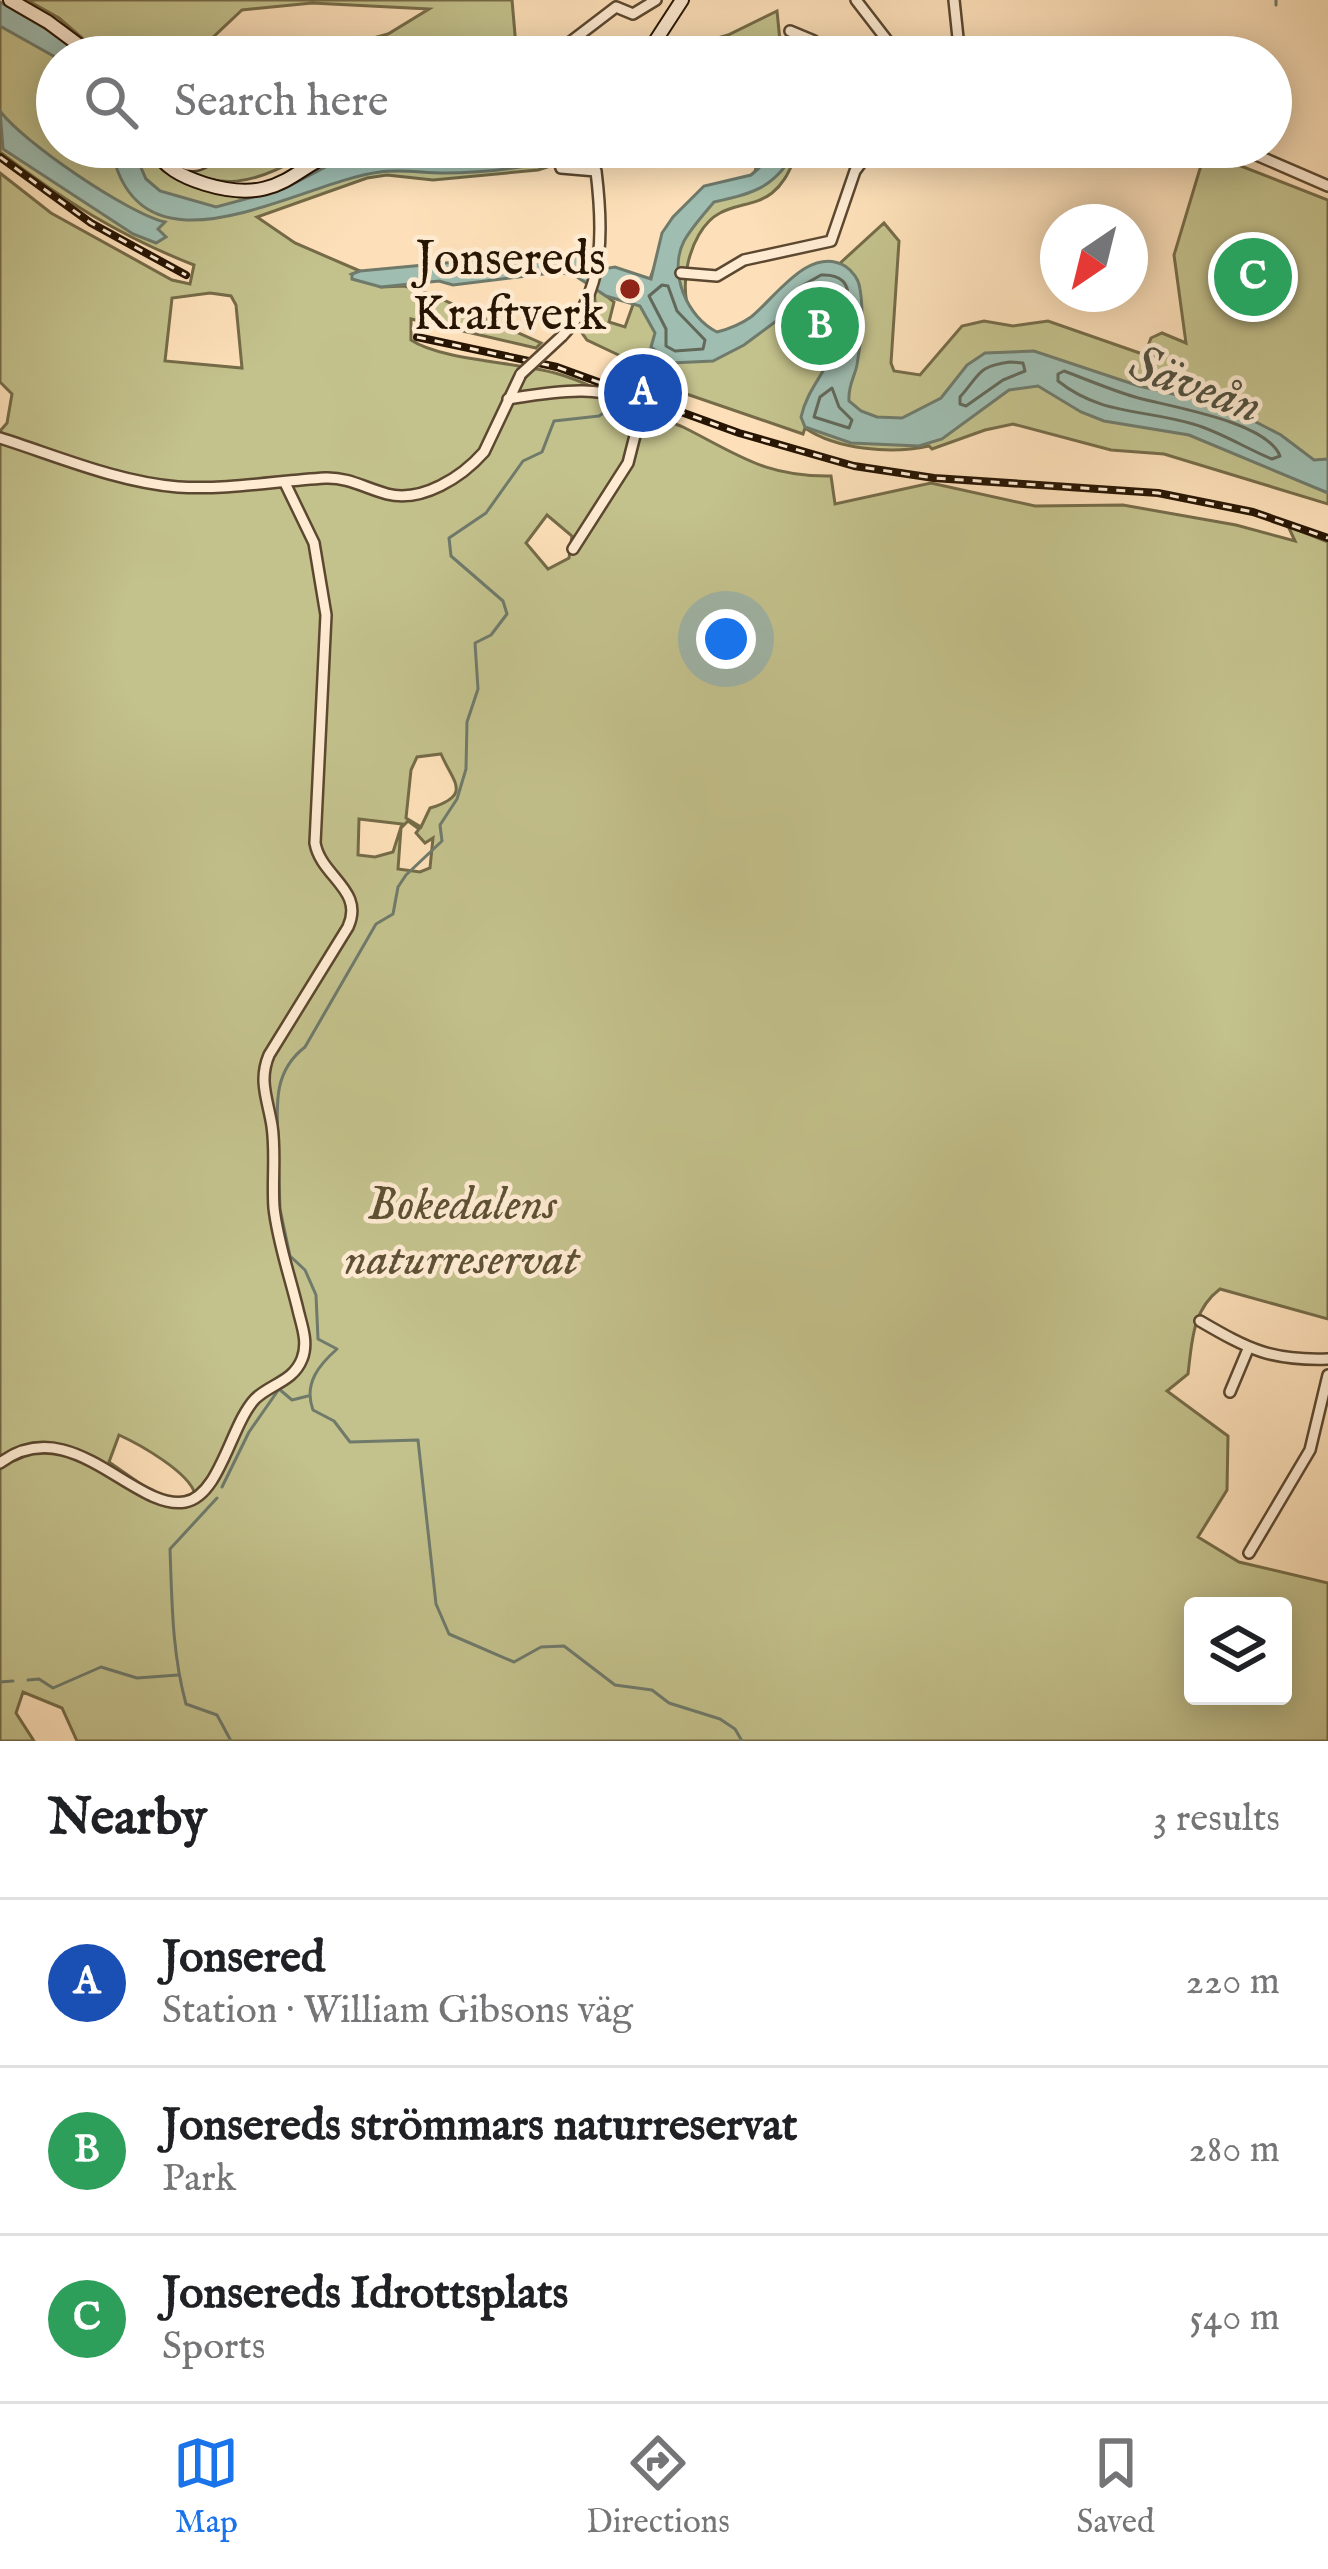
<!DOCTYPE html>
<meta charset="utf-8">
<style>
:root{--surface:#fff;--page:#f2f2f2;--text:#202124;--muted:#757577;--line:#e0e0e0;--accent:#1a73e8}
body{margin:0;font-family:"IM FELL English",serif;background:var(--page);color:var(--text)}
.controls{position:absolute;right:36px;bottom:36px;display:grid;overflow:hidden;border-radius:12px;box-shadow:0 6px 30px #0003}
.controls button{width:108px;height:108px;display:grid;place-items:center;padding:0;border:0;border-bottom:3px solid var(--line);background:var(--surface);color:var(--text);font:60px sans-serif}
.compass{position:absolute;left:1040px;top:204px;width:108px;height:108px;border-radius:50%;background:var(--surface);box-shadow:0 6px 30px #0003;rotate:215deg}
.you{position:absolute;left:726px;top:639px;width:42px;height:42px;margin:-30px;border:9px solid #fff;border-radius:50%;background:#1a73e8;box-shadow:0 0 0 18px #1a73e833}
.badge{display:grid;place-items:center;width:78px;height:78px;border-radius:50%;background:var(--accent);color:#fff;font-size:39px;font-weight:700}
.pin{position:absolute;translate:-50% -50%;border:6px solid #fff;box-shadow:0 3px 12px #0006}
.list{margin:0;padding:0;list-style:none}
h2{display:flex;justify-content:space-between;align-items:center;height:156px;margin:0;padding:0 48px;font-size:51px}
h2 small{font-size:39px;font-weight:400;color:var(--muted)}
.list li{display:grid;grid-template-columns:78px 1fr auto;gap:36px;align-items:center;box-sizing:border-box;height:168px;padding:0 48px;border-top:3px solid var(--line)}
.list b{display:block;font-size:45px;white-space:nowrap}
.list p{margin:0;font-size:39px;white-space:nowrap;color:var(--muted)}
.list em{font-size:39px;font-style:normal;color:var(--muted)}
.icon{flex:none;width:66px;height:66px;fill:none;stroke:currentColor;stroke-width:2;stroke-linecap:round;stroke-linejoin:round}
.map{position:relative;flex:none;width:1328px;height:1741px;overflow:hidden}
.search{position:absolute;background:var(--surface);box-shadow:0 6px 30px #0003;left:36px;right:36px;top:36px;height:132px;display:flex;align-items:center;gap:30px;box-sizing:border-box;padding:0 42px;border-radius:66px;color:var(--muted);font-size:45px}
.sheet{height:660px;background:var(--surface)}
nav{display:flex;justify-content:space-around;align-items:center;box-sizing:border-box;height:168px;border-top:3px solid var(--line);background:var(--surface);font-size:33px;color:var(--muted)}
nav a{display:grid;justify-items:center;gap:6px}
nav .on{color:var(--accent)}
.map>svg:first-child{display:block}
.green{fill:#c3c18c;stroke:#756b48;stroke-width:3;fill-rule:evenodd}
.water{fill:#9fbdb1;stroke:#6f7a6b;stroke-width:3}
.lines{fill:none;stroke-linecap:round;stroke-linejoin:round}
.shore{stroke:#63695a;stroke-width:3}
.stream{stroke:#6f7a6b;stroke-width:3}
.street-casing{stroke:#5c4830;stroke-width:14}
.secondary-casing{stroke:#271503;stroke-width:16}
.street{stroke:#feebd2;stroke-width:9}
.secondary{stroke:#feebd2;stroke-width:12}
.rail-casing{stroke:#271503;stroke-width:8}
.rail{stroke:#feebd2;stroke-width:3;stroke-dasharray:9;stroke-linecap:butt}
.street-bridge-casing{stroke:#5c4830;stroke-width:14;stroke-linecap:butt}
.street-bridge{stroke:#feebd2;stroke-width:9}
.poi-dot{fill:#8f2418;stroke:#feebd2;stroke-width:4.5}
.labels{text-anchor:middle;dominant-baseline:central;stroke-width:9;stroke-linejoin:round;paint-order:stroke}
.poi-label{font-size:48px;fill:#271503;stroke:#feebd2;text-anchor:end}
.park-label{font-size:48px;font-style:italic;fill:#5e5133;stroke:#feebd2}
.water-label{font-size:51px;font-style:italic;fill:#515040;stroke:#feebd2}
</style>
<div class="map">
<svg width="1328" height="1741" viewBox="0 0 1328 1741">
<rect width="100%" height="100%" fill="#fde0b9"/>
<filter id="stains"><feTurbulence type="fractalNoise" baseFrequency=".00167" numOctaves="4"/><feColorMatrix values="0 0 0 0 .2 0 0 0 0 .09 0 0 0 0 .02 0 0 0 .5 -.17"/></filter>
<radialGradient id="worn" r=".72"><stop offset=".6" stop-color="#630" stop-opacity="0"/><stop offset="1" stop-color="#630" stop-opacity=".3"/></radialGradient>
<g class="green">
<polygon points="27,0 512,0 516,46 513,57 321,57 329,50 388,34 429,9 312,3 242,10 192,57 104,57 59,18"/>
<path d="M0,3l57,54v90h89l43,34 50,16 43,-8 58,-33 24,-6 67,10 83,-13h95l-71,23 -105,10 -46,-5 -20,3 -110,39 38,26 65,28 -8,3 29,13 24,-1 27,9 109,48 -5,5 -125,-29v21c30,20 104,22 144,33 29,8 50,20 76,35 15,9 35,11 52,19 56,28 82,50 148,49l4,28 96,-21 104,23 88,-1 113,20 59,16 -7,-15 40,16v777l-108,-30c-28,21 -28,53 -32,85l-21,17 61,45 -1,54 -29,47 41,25 89,21v158h-1251l-15,-33 -39,-16 -7,21 18,28h-34v-1310l7,-8 5,-29 -12,-12v-209l51,40 121,67 18,4 4,-19c-72,-28 -132,-65 -194,-113zM210,293l21,3 5,9 6,63 -77,-7 7,-63zM547,515l25,21 -3,22 -21,11 -22,-26zM441,754c12,28 32,41 -11,54l-9,19 -15,-9 5,-48 6,-13zM359,819l43,5 -9,28 -18,5 -17,-2zM408,821l11,8 -3,4 9,10 8,-5 -3,30 -10,4 -22,-3 3,-41zM119,1435c20,9 70,37 76,59l-11,6 -29,-6 -46,-32zM1193,1606h90v90h-90z"/>
<polygon points="777,11 780,41 806,46 815,57 680,57 693,45 728,35"/>
<path d="M158,147h39l27,16 26,-7 4,-9h64c-59,36 -105,55 -160,0z"/>
<path d="M762,147h39c-10,17 -13,33 -29,46 -15,12 -36,11 -52,20 -33,17 -48,89 -20,116 5,5 18,8 25,10l113,-74 46,-42 15,18 -8,122 3,8 26,4 42,-49 22,-5 29,5 35,-5 106,37 -6,-12 3,-8 11,-5 24,10 -12,-88 31,-103 123,48v304l-164,-50 -53,-4 -98,-26 -28,6 -53,19 -3,-3c-37,8 -92,4 -124,-18l-2,6 -169,-58 -7,-17 -40,-19 -5,-7 13,-31 -1,-16 20,16 -5,20 16,5 9,-25 7,1 29,-78 84,-50z"/>
</g>
<g class="water">
<polygon points="0,2 67,41 84,57 57,58 0,26"/>
<path d="M0,111c23,31 127,102 165,111l-7,7 8,8 -10,6 -23,-9 -130,-85z"/>
<path d="M111,147h21l14,32 14,12 56,16 67,-18 56,-29 29,-6 88,3 56,-10h87c-48,17 -103,26 -155,26 -21,0 -43,-4 -64,-1 -81,10 -242,117 -269,-25z"/>
<path d="M767,147h31c-22,39 -41,46 -84,55 -10,12 -22,25 -30,39 -16,32 3,76 33,91 12,-3 24,-8 34,-15 24,-19 58,-72 94,-51 8,5 14,14 15,23 4,22 1,54 -3,76 -3,14 -9,20 -8,36l12,10 16,6 25,1 39,-20 26,-33 18,-12 49,-2 105,35 86,20 56,29 33,25 14,-1v34l-139,-58 -85,-14 -23,-9 -43,-26 -29,4 -67,49 -23,7 -68,-3 -46,-16 -4,-10c9,-41 45,-56 30,-104l-28,-4 -20,7 -39,29 -31,16 -42,2 -20,-16 4,-14 -15,-27 -34,-10 -29,-19 -17,-5 -107,13 -14,-4 -58,6 -29,-8v-5l8,-3 192,-18 30,3 -1,6 16,8 18,-3 36,12 11,-46 11,-16 31,-31 47,-11 8,-7z"/>
</g>
<g class="lines">
<g class="shore">
<path d="M821,275c19,-1 31,8 25,28l-46,-8v-8z"/>
<polygon points="662,285 668,286 677,311 705,340 703,349 675,351 666,346 666,329 649,296"/>
<path d="M1010,362l13,1 2,8 -22,9 -37,26 -6,-2v-7c20,-22 17,-31 50,-35z"/>
<path d="M1064,371c24,9 47,19 71,26 35,10 131,24 145,59l-8,3c-27,-11 -51,-27 -79,-35 -51,-15 -92,-9 -135,-43v-7z"/>
<polygon points="832,388 839,407 852,420 849,428 814,417 820,397"/>
</g>
<g class="stream">
<polyline points="1276,5 1276,0"/>
<polyline points="643,374 656,356"/>
<path d="M278,1137c-2,-36 -3,-67 27,-90l71,-123 17,-10 5,-27 8,-12 36,-34 -2,-16 17,-26 9,-30 1,-47 11,-33 -3,-46 16,-8 16,-21 -4,-13 -52,-45 -2,-18 37,-25 37,-52 19,-9 12,-31 45,-5 21,-14"/>
<path d="M278,1152l2,57 10,47 15,14 11,25 2,44 19,10c-17,15 -34,34 -24,61l21,11 16,21 68,-2 18,164 13,30 65,28 27,-15 23,-1 51,39 37,5 17,13 51,16 15,10 7,12"/>
<polyline points="222,1487 249,1432 279,1389 292,1400 308,1396"/>
<path d="M217,1498l-47,51c2,53 2,104 16,155l31,11 14,26"/>
<polyline points="28,1680 39,1679 53,1688 101,1667 137,1678 178,1675"/>
<polyline points="0,1682 13,1681"/>
</g>
<defs>
<g id="street">
<polyline points="856,0 900,57"/>
<polyline points="954,0 960,57"/>
<polyline points="790,31 814,41 826,57"/>
<polyline points="561,49 616,7 633,14 656,0"/>
<polyline points="1088,57 1115,57"/>
<path d="M162,147c11,14 28,25 44,14l-1,-14"/>
<path d="M555,147l6,21 35,3c7,57 10,121 -34,165"/>
<polyline points="1238,147 1328,186"/>
<polyline points="681,273 717,276 744,260 831,241 855,171 873,147"/>
<path d="M508,399c37,-6 106,-20 133,13l-13,51 -55,86"/>
<path d="M0,438c57,18 117,44 178,49 49,3 98,-6 147,-9 23,-1 40,10 62,16 35,9 75,-17 97,-42l37,-78"/>
<path d="M1200,1321c48,28 71,40 128,38"/>
<polyline points="1230,1392 1248,1349"/>
<path d="M0,1463c71,-53 134,48 185,39 35,-6 46,-78 70,-103 15,-15 38,-17 47,-40 6,-15 1,-30 -3,-45 -8,-35 -21,-70 -25,-106 -2,-27 2,-55 -2,-82 -4,-26 -14,-45 -3,-71l79,-128c17,-37 -27,-50 -33,-84l11,-228 -12,-72 -29,-60"/>
<polyline points="1249,1553 1310,1450 1328,1375"/>
</g>
<g id="secondary">
<polyline points="10,0 48,22 95,57"/>
<polyline points="645,57 682,0"/>
<path d="M151,147c15,21 29,29 54,37 89,27 92,-36 161,-37"/>
<polyline points="370,147 426,154 486,147"/>
</g>
</defs>
<use href="#street" class="street-casing"/>
<use href="#secondary" class="secondary-casing"/>
<use href="#street" class="street"/>
<use href="#secondary" class="secondary"/>
<defs>
<g id="rail">
<polyline points="0,157 91,223 186,275"/>
<polyline points="417,337 557,367 739,433 854,466 934,478 1158,493 1253,512 1328,538"/>
</g>
</defs>
<use href="#rail" class="rail-casing"/>
<use href="#rail" class="rail"/>
<defs>
<polyline id="street-bridge" points="521,374 562,336"/>
</defs>
<use href="#street-bridge" class="street-bridge-casing"/>
<use href="#street-bridge" class="street-bridge"/>
</g>
<circle class="poi-dot" cx="630" cy="289" r="12"/>
<g class="labels">
<g class="poi-label">
<text x="606" y="261">Jonsereds<tspan x="606" dy="55">Kraftverk</tspan></text>
</g>
<g class="park-label">
<text x="462" y="1206">Bokedalens<tspan x="462" dy="55">naturreservat</tspan></text>
</g>
<g class="water-label">
<text transform="translate(1195 387) rotate(20)">Säveån</text>
</g>
</g>
<rect width="100%" height="100%" filter="url(#stains)"/>
<rect width="100%" height="100%" fill="url(#worn)"/>
</svg>
<div class="controls">
<button><svg class="icon" aria-label="layers" viewBox="0 0 24 24"><path d="M12 4l9 5-9 5-9-5zM3 14l9 5 9-5"/></svg></button>
</div>
<svg class="compass" viewBox="-18 -18 36 36"><path d="M0-13l5 13h-10z" fill="#e53935"/><path d="M0 13l5-13h-10z" fill="#757577"/></svg>
<div class="you"></div>
<div class="pin badge" style="left:643px;top:393px;background:#1a4fb4">A</div>
<div class="pin badge" style="left:820px;top:326px;background:#2e9e5b">B</div>
<div class="pin badge" style="left:1253px;top:277px;background:#2e9e5b">C</div>
<div class="search"><svg class="icon" aria-label="search" viewBox="0 0 24 24"><circle cx="10" cy="10" r="6"/><path d="M15 15l6 6"/></svg>Search here</div>
</div>
<section class="sheet">
<h2>Nearby<small>3 results</small></h2>
<ul class="list">
<li><span class="badge" style="background:#1a4fb4">A</span><div><b>Jonsered</b><p>Station · William Gibsons väg</p></div><em>220 m</em></li>
<li><span class="badge" style="background:#2e9e5b">B</span><div><b>Jonsereds strömmars naturreservat</b><p>Park</p></div><em>280 m</em></li>
<li><span class="badge" style="background:#2e9e5b">C</span><div><b>Jonsereds Idrottsplats</b><p>Sports</p></div><em>540 m</em></li>
</ul>
</section>
<nav>
<a class="on"><svg class="icon" aria-label="map" viewBox="0 0 24 24"><path d="M3 6l6-2 6 2 6-2v14l-6 2-6-2-6 2zM9 4v14M15 6v14"/></svg>Map</a>
<a><svg class="icon" aria-label="directions" viewBox="0 0 24 24"><path d="M12 3l9 9-9 9-9-9zM9 14v-3h6M13 9l2 2-2 2"/></svg>Directions</a>
<a><svg class="icon" aria-label="saved" viewBox="0 0 24 24"><path d="M7 4h10v16l-5-4-5 4z"/></svg>Saved</a>
</nav>
